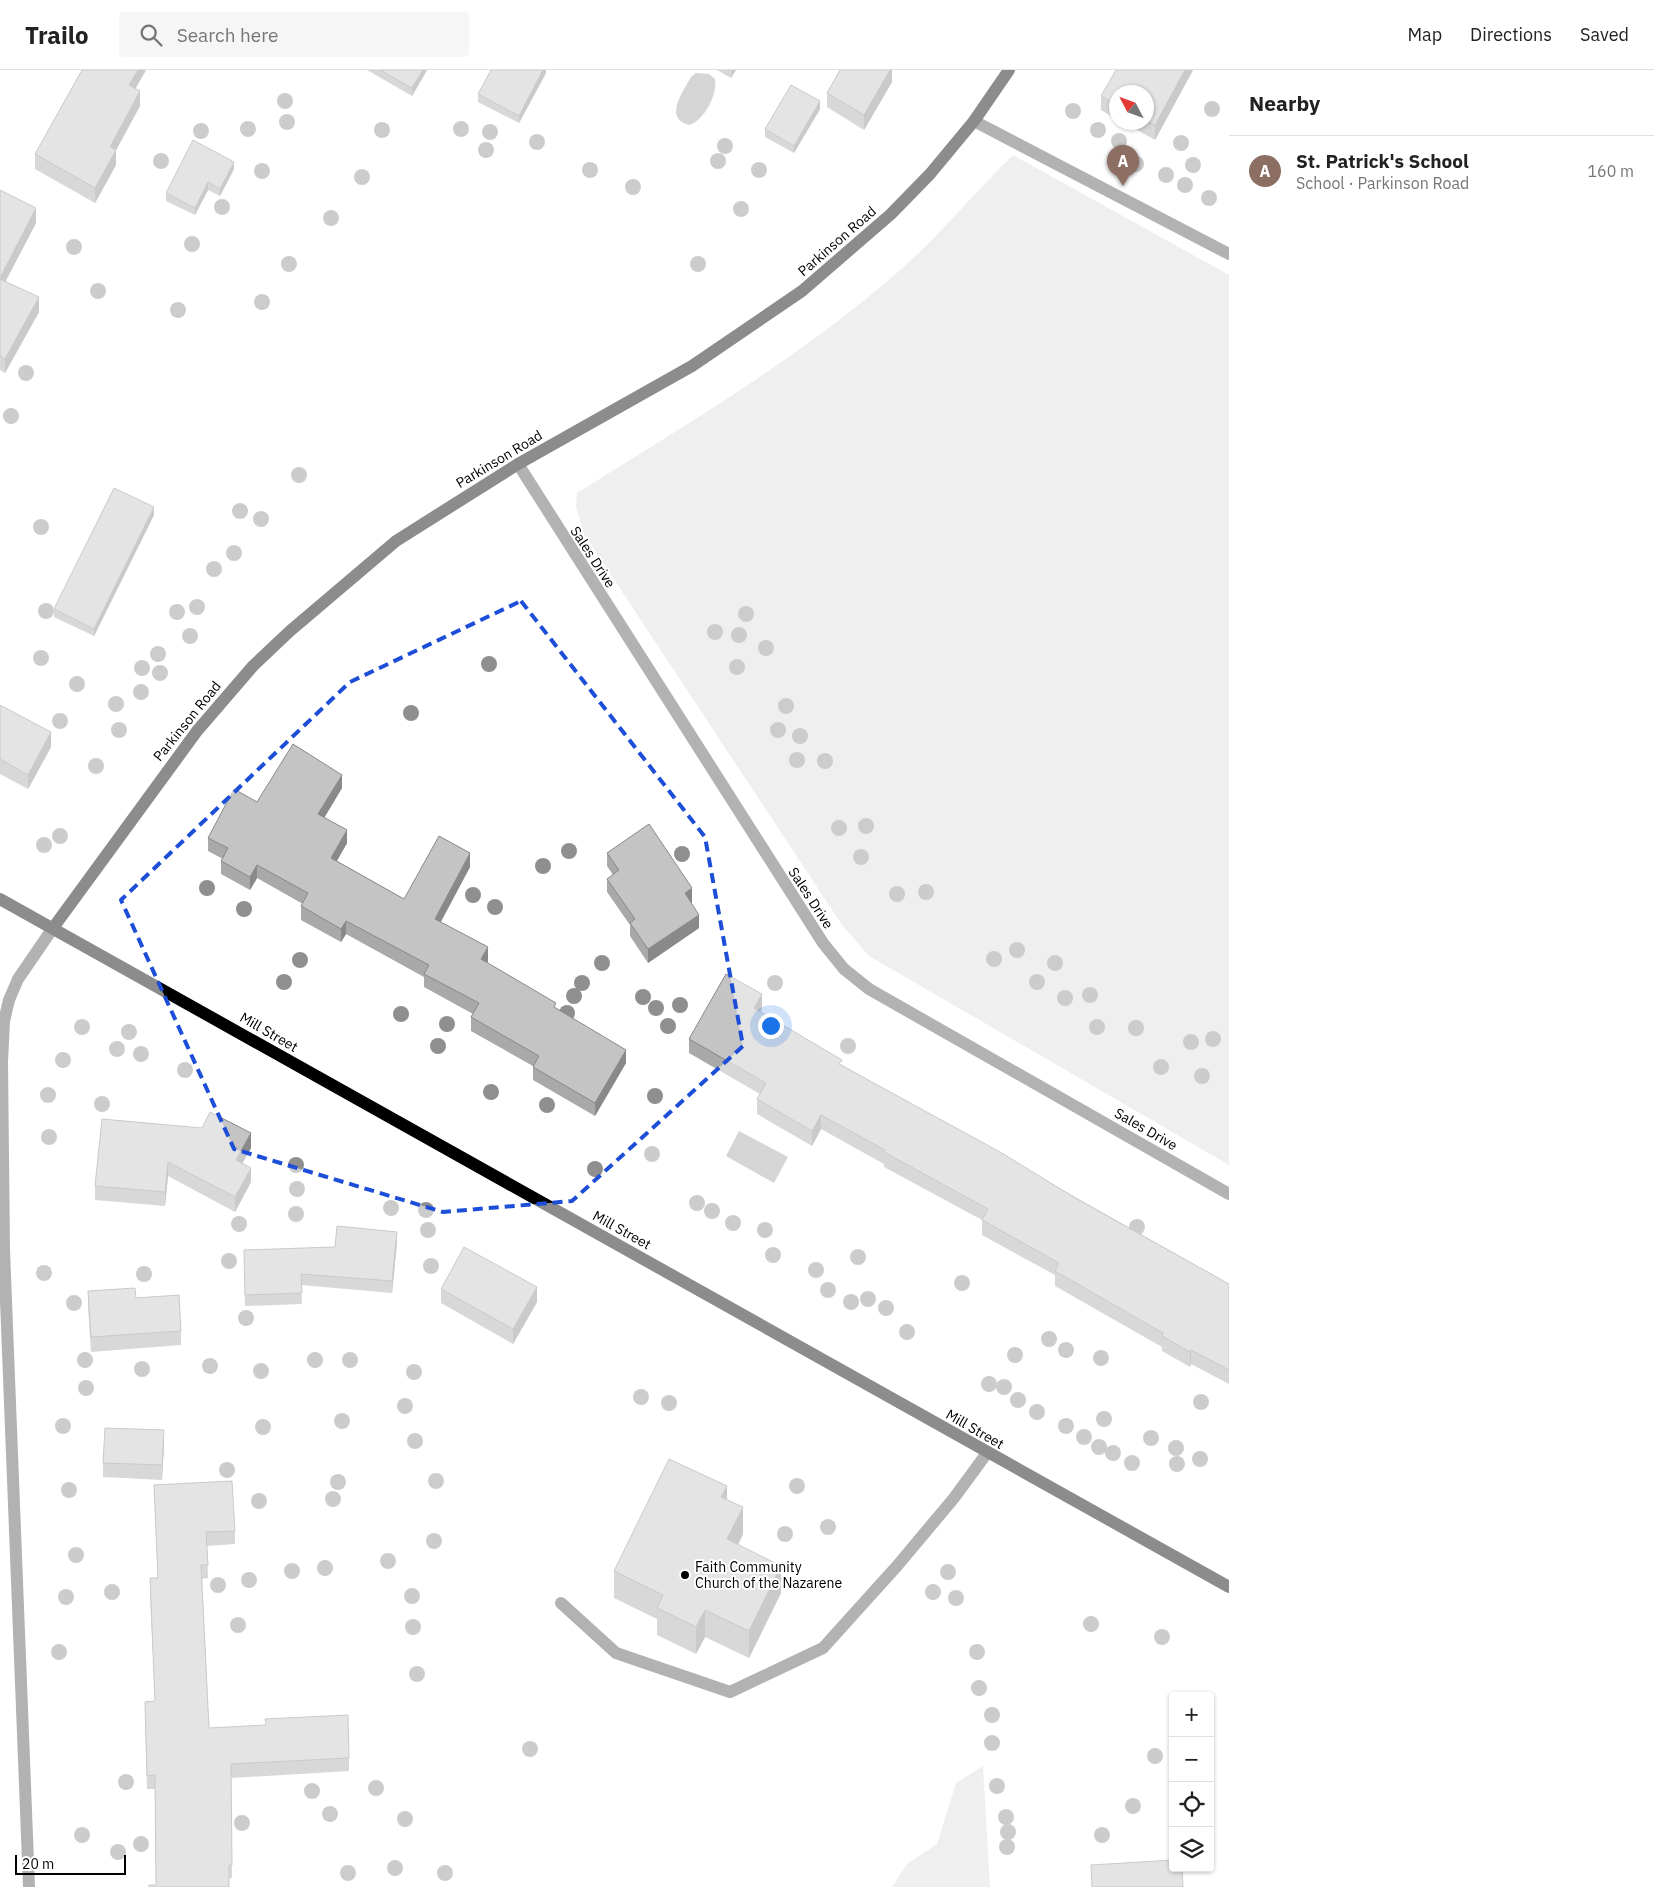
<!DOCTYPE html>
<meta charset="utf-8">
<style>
:root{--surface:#fff;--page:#f6f6f6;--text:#222;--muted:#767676;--line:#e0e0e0;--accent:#000}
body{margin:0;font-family:"IBM Plex Sans",sans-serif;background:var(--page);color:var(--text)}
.controls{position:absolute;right:15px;bottom:15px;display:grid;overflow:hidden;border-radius:5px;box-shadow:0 1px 4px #0004}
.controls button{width:45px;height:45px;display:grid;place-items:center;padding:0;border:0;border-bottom:1px solid var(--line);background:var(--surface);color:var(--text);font:25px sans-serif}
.compass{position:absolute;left:1109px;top:15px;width:45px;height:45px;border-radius:50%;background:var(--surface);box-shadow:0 1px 4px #0004;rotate:311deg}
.scale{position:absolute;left:15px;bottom:12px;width:111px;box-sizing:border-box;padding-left:5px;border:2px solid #000;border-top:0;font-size:14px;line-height:18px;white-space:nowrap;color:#000;-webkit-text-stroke:4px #fff;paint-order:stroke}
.you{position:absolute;left:770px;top:955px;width:18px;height:18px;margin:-12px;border:4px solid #fff;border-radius:50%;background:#1a73e8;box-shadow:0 0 0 8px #1a73e833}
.badge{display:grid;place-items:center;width:32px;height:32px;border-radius:50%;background:var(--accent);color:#fff;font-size:16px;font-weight:700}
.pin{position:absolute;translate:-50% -41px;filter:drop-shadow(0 1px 2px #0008)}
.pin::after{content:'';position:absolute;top:26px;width:18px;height:15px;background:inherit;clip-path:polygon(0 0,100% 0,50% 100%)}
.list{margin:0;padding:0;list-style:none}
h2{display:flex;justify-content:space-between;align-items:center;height:65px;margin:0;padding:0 20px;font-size:21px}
h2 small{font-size:16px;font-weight:400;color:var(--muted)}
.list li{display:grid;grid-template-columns:32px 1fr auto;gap:15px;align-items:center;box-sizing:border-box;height:70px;padding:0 20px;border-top:1px solid var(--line)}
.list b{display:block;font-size:19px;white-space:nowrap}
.list p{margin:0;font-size:16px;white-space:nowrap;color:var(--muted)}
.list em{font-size:16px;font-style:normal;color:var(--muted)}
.icon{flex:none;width:28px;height:28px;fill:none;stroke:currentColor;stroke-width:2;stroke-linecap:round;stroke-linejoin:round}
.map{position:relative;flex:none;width:1229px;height:1817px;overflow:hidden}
header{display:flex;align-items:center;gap:30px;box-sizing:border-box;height:70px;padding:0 25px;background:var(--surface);border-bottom:1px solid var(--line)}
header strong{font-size:24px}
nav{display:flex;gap:28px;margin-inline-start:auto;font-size:18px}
.search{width:350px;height:45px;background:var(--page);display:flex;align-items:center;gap:12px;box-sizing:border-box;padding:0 18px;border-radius:5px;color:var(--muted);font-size:19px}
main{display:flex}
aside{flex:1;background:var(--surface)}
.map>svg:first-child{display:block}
.green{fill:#dcdcdc}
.water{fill:#a3a3a3}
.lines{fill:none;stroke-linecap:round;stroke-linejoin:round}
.minor{stroke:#555;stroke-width:12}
.major{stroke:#000;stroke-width:12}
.tree{fill:#8f8f8f}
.wall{fill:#a9a9a9}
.shaded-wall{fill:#898989}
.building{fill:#c4c4c4;stroke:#898989}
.marked{fill:none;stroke:#1d4ed8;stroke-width:4;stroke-dasharray:10 6;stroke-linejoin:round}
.poi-dot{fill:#000;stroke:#fff;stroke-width:2}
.labels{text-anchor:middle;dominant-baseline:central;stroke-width:4;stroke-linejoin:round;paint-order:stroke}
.street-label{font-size:14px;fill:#000;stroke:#fff}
.poi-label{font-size:14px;fill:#000;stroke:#fff;text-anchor:start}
</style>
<header>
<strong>Trailo</strong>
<div class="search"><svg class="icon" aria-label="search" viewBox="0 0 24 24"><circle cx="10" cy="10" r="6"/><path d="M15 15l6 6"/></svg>Search here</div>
<nav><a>Map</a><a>Directions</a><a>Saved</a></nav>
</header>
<main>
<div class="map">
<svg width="1229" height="1817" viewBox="0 0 1229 1817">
<rect width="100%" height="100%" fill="#fff"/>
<g class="green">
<path d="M1013,85l216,120v890l-360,-209 -27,-31 -258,-391 -8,-27 1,-14c110,-69 224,-136 322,-222 41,-36 75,-78 114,-116z"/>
<polygon points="983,1696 990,1817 892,1817 907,1794 937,1774 956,1713"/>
</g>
<g class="water">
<path d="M696,3l13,1 6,5c3,15 -11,42 -26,46 -26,-7 -6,-33 2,-48z"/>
<polygon points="739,1061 788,1087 774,1113 726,1086"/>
</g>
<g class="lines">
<g class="minor">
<polyline points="974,51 1229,184"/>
<polyline points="518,394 823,873 844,899 869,919 1229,1124"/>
<polyline points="561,1533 616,1583 730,1622 823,1578 897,1496 954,1428 987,1383"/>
<polyline points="29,1817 4,1180 2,992 4,951 9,930 18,909 53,858"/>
</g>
<g class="major">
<polyline points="0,829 1229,1517"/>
<polyline points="53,858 197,661 253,596 290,561 396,471 518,394 692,296 802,221 891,144 930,104 974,51 1009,0"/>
</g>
</g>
<g class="tree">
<circle cx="285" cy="31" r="8"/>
<circle cx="1212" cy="39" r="8"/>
<circle cx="1073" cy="41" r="8"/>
<circle cx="287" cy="52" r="8"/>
<circle cx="248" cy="59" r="8"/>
<circle cx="461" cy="59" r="8"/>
<circle cx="382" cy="60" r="8"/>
<circle cx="1098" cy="60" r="8"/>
<circle cx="201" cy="61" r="8"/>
<circle cx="490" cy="62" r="8"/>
<circle cx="1119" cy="71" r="8"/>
<circle cx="537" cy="72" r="8"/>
<circle cx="1181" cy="73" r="8"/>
<circle cx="725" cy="76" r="8"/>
<circle cx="486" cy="80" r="8"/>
<circle cx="161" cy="91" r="8"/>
<circle cx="718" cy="91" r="8"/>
<circle cx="1136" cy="94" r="8"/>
<circle cx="1193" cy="95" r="8"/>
<circle cx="590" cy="100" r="8"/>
<circle cx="759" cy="100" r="8"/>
<circle cx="262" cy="101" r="8"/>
<circle cx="1166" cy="105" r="8"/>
<circle cx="362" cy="107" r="8"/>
<circle cx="1185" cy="115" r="8"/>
<circle cx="633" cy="117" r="8"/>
<circle cx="1209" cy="128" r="8"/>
<circle cx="222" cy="137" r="8"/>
<circle cx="741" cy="139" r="8"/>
<circle cx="331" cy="148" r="8"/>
<circle cx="192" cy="174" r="8"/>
<circle cx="74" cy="177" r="8"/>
<circle cx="289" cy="194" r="8"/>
<circle cx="698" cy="194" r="8"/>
<circle cx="98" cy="221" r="8"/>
<circle cx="262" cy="232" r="8"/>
<circle cx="178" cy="240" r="8"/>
<circle cx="26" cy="303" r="8"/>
<circle cx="11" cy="346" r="8"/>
<circle cx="299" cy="405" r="8"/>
<circle cx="240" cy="441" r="8"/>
<circle cx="261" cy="449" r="8"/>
<circle cx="41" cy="457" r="8"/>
<circle cx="234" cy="483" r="8"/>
<circle cx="214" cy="499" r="8"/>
<circle cx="197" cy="537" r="8"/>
<circle cx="46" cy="541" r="8"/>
<circle cx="177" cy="542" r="8"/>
<circle cx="746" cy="544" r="8"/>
<circle cx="715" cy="562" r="8"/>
<circle cx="739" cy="565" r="8"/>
<circle cx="190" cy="566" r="8"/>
<circle cx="766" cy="578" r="8"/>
<circle cx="158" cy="584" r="8"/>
<circle cx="41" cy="588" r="8"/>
<circle cx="489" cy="594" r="8"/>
<circle cx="737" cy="597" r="8"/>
<circle cx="142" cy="598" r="8"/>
<circle cx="160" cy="603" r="8"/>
<circle cx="77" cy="614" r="8"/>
<circle cx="141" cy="622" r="8"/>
<circle cx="116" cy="634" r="8"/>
<circle cx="786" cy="636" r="8"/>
<circle cx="411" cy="643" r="8"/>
<circle cx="60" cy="651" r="8"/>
<circle cx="119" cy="660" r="8"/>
<circle cx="778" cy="660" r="8"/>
<circle cx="800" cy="666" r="8"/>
<circle cx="797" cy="690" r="8"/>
<circle cx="825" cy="691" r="8"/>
<circle cx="96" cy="696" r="8"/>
<circle cx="866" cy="756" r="8"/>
<circle cx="839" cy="758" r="8"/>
<circle cx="60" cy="766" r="8"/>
<circle cx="44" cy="775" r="8"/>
<circle cx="569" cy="781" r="8"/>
<circle cx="682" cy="784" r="8"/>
<circle cx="861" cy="787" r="8"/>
<circle cx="543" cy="796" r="8"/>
<circle cx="207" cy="818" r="8"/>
<circle cx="926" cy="822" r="8"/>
<circle cx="897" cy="824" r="8"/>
<circle cx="473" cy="825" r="8"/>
<circle cx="495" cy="837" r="8"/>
<circle cx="244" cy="839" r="8"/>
<circle cx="1017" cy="880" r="8"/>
<circle cx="994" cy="889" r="8"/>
<circle cx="300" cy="890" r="8"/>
<circle cx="602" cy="893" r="8"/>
<circle cx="1055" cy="893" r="8"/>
<circle cx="284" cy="912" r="8"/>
<circle cx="1037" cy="912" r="8"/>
<circle cx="582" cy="913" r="8"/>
<circle cx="775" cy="913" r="8"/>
<circle cx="1090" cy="925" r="8"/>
<circle cx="574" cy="926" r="8"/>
<circle cx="643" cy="927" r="8"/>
<circle cx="1065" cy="928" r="8"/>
<circle cx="680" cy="935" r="8"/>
<circle cx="656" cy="938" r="8"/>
<circle cx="567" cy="943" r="8"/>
<circle cx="401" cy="944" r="8"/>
<circle cx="447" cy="954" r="8"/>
<circle cx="668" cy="956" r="8"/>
<circle cx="82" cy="957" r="8"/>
<circle cx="1097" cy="957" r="8"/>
<circle cx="1136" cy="958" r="8"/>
<circle cx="129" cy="962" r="8"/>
<circle cx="1213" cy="969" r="8"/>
<circle cx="1191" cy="972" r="8"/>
<circle cx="438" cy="976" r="8"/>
<circle cx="848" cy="976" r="8"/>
<circle cx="117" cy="979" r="8"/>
<circle cx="141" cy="984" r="8"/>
<circle cx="63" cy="990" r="8"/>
<circle cx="1161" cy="997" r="8"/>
<circle cx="185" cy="1000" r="8"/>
<circle cx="1202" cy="1006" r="8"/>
<circle cx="491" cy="1022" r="8"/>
<circle cx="48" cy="1025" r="8"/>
<circle cx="655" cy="1026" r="8"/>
<circle cx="102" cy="1034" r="8"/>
<circle cx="547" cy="1035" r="8"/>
<circle cx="49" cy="1067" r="8"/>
<circle cx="652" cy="1084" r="8"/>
<circle cx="296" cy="1095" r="8"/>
<circle cx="595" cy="1099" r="8"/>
<circle cx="297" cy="1119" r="8"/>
<circle cx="697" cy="1133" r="8"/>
<circle cx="391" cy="1138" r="8"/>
<circle cx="426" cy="1140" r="8"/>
<circle cx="712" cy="1141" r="8"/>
<circle cx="296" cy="1144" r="8"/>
<circle cx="733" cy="1153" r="8"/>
<circle cx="239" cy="1154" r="8"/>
<circle cx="1137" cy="1157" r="8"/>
<circle cx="428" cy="1160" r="8"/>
<circle cx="765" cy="1160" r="8"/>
<circle cx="773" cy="1185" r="8"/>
<circle cx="858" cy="1187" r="8"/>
<circle cx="229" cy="1191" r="8"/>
<circle cx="431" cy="1196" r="8"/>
<circle cx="816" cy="1200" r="8"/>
<circle cx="44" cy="1203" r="8"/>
<circle cx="144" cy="1204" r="8"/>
<circle cx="962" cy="1213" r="8"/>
<circle cx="828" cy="1220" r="8"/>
<circle cx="868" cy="1229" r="8"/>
<circle cx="851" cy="1232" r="8"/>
<circle cx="74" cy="1233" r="8"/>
<circle cx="886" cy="1238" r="8"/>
<circle cx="246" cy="1248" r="8"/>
<circle cx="907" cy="1262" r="8"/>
<circle cx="1049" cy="1269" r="8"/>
<circle cx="1066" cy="1280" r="8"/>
<circle cx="1015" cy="1285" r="8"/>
<circle cx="1101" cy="1288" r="8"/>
<circle cx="85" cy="1290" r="8"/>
<circle cx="315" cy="1290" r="8"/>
<circle cx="350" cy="1290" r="8"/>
<circle cx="210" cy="1296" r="8"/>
<circle cx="142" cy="1299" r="8"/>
<circle cx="261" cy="1301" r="8"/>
<circle cx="414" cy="1302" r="8"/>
<circle cx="989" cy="1314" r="8"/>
<circle cx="1004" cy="1317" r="8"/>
<circle cx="86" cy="1318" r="8"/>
<circle cx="641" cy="1327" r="8"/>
<circle cx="1018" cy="1330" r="8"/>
<circle cx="1201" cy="1332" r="8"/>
<circle cx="669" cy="1333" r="8"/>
<circle cx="405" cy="1336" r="8"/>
<circle cx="1037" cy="1342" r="8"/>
<circle cx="1104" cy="1349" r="8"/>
<circle cx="342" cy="1351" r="8"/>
<circle cx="63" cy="1356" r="8"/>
<circle cx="1066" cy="1356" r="8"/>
<circle cx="263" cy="1357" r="8"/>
<circle cx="1084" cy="1367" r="8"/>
<circle cx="1151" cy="1368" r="8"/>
<circle cx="415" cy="1371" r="8"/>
<circle cx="1099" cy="1377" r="8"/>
<circle cx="1176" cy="1378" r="8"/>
<circle cx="1113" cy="1383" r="8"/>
<circle cx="1200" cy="1389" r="8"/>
<circle cx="1132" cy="1393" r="8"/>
<circle cx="1177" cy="1394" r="8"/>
<circle cx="227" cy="1400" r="8"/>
<circle cx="436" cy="1411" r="8"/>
<circle cx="338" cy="1412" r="8"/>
<circle cx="797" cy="1416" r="8"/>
<circle cx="69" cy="1420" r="8"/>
<circle cx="333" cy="1429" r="8"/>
<circle cx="259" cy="1431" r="8"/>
<circle cx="828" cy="1457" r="8"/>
<circle cx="785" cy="1464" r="8"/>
<circle cx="434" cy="1471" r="8"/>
<circle cx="76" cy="1485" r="8"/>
<circle cx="388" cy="1491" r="8"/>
<circle cx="325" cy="1498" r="8"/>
<circle cx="292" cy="1501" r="8"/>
<circle cx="948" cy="1502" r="8"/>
<circle cx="249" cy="1510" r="8"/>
<circle cx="218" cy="1515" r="8"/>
<circle cx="112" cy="1522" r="8"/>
<circle cx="933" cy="1522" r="8"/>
<circle cx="412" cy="1526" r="8"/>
<circle cx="66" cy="1527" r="8"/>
<circle cx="956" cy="1528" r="8"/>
<circle cx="1091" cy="1554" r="8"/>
<circle cx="238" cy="1555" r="8"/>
<circle cx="413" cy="1557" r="8"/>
<circle cx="1162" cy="1567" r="8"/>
<circle cx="59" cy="1582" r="8"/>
<circle cx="977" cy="1582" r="8"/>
<circle cx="417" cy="1604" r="8"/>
<circle cx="979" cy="1618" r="8"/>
<circle cx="992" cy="1645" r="8"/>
<circle cx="992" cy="1673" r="8"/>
<circle cx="530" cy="1679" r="8"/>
<circle cx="1155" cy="1686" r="8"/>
<circle cx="126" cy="1712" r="8"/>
<circle cx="997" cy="1716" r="8"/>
<circle cx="376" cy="1718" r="8"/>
<circle cx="312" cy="1721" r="8"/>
<circle cx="1133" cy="1736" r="8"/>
<circle cx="330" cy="1744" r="8"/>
<circle cx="1006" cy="1747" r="8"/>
<circle cx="405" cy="1749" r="8"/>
<circle cx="242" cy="1753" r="8"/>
<circle cx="1008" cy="1762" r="8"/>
<circle cx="82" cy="1765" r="8"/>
<circle cx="1102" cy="1765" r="8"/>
<circle cx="141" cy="1774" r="8"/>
<circle cx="1007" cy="1777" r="8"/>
<circle cx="118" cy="1782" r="8"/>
<circle cx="395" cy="1798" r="8"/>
<circle cx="348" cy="1803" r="8"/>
<circle cx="445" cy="1803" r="8"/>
</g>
<g class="wall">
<polygon points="82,0 146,0 135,19 140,36 116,80 116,95 95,133 35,99 35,84"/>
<polygon points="367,0 427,0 412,26"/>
<polygon points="546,0 546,3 519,53 478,32 478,24"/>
<polygon points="717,0 736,0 731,8"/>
<polygon points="892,0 892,12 864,60 827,37 827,23"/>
<polygon points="1193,0 1155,70 1123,52 1146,52 1146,22 1116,22 1116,49 1101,40 1101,26"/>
<polygon points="820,39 794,83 765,67 765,59"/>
<polygon points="234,99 220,126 208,120 195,145 166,131 166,123"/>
<polygon points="0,120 36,153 5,212 39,242 5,303 0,300"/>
<polygon points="154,445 94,566 54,547 54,539"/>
<polygon points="0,635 51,677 28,719 0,704"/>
<polygon points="342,718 324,748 347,773 337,791 404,829 470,797 441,852 488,891 487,893 556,938 626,993 595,1046 533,1010 533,996 471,961 471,947 473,944 424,917 424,907 346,864 341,872 301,850 301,836 303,834 257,808 250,820 221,804 221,791 223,789 208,781 208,768 257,732"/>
<polygon points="607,783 692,832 691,832 699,858 648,893 630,866 630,855 607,822 607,809 613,805 607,796"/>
<polygon points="762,939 760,942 842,995 1229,1214 1229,1314 1191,1294 1190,1297 1162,1281 1162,1277 1055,1216 1055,1205 982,1165 982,1150 884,1097 884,1094 821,1059 812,1076 757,1044 757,1029 760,1024 689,983 689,969"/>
<polygon points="202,1058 251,1078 242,1093 251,1112 235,1142 168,1106 165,1136 95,1130 95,1116"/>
<polygon points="397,1173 392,1223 301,1215 302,1234 245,1236 244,1191 335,1177"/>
<polygon points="441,1219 537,1232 513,1274 441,1233"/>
<polygon points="88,1221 136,1228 181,1261 181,1275 91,1282 88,1236"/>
<polygon points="164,1375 162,1410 103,1407 103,1393"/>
<polygon points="154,1415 235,1461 235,1474 207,1476 208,1508 202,1509 209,1658 349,1688 349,1701 231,1708 232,1808 156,1815 155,1719 147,1719 145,1645 145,1632 155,1631 150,1521 150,1508 158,1508"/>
<polygon points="727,1430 743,1464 738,1475 781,1523 749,1588 705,1567 696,1584 657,1565 657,1549 614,1528 614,1501"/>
</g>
<g class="shaded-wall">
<polygon points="138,0 146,0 129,30 129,15"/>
<polygon points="423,0 427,0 412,26 412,18"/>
<polygon points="543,0 546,0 546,3 519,53 519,46"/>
<polygon points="731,0 736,0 731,8"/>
<polygon points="890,0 892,0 892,12 864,60 864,45"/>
<polygon points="1185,0 1193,0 1155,70 1155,55"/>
<polygon points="140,21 140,36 116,80 116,95 95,133 95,118 110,77"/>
<polygon points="820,31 820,39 794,83 794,76"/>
<polygon points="234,92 234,99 220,126 220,119"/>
<polygon points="208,112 208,120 195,145 195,138"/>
<polygon points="36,138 36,153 0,222 0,208"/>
<polygon points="39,227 39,242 5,303 5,289"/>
<polygon points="154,437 154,445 94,566 94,559"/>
<polygon points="51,662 51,677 28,719 28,705"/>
<polygon points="342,705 342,718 318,758 318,744"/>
<polygon points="347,760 347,773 331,801 331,788"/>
<polygon points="470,783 470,797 435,862 435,849"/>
<polygon points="257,795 257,808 250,820 250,807"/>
<polygon points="692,818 692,832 685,837 685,823"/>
<polygon points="699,845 699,858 648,893 648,879"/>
<polygon points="346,851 346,864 341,872 341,859"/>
<polygon points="488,877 488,891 481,903 481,889"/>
<polygon points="762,924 762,939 754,952 754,938"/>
<polygon points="626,980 626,993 595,1046 595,1033"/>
<polygon points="821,1045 821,1059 812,1076 812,1061"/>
<polygon points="251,1063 251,1078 236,1105 236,1090"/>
<polygon points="168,1092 168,1106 165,1136 165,1122"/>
<polygon points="251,1098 251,1112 235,1142 235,1127"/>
<polygon points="397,1162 397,1173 392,1223 392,1211"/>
<polygon points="537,1217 537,1232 513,1274 513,1259"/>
<polygon points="1191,1280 1191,1294 1190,1297 1190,1282"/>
<polygon points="164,1360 164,1375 162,1410 162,1395"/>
<polygon points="727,1416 727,1444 721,1427"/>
<polygon points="743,1437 743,1464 727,1497 727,1469"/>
<polygon points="781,1496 781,1523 749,1588 749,1561"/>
<polygon points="705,1540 705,1567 696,1584 696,1557"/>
</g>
<g class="building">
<polygon points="82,0 138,0 129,15 140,21 110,77 116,80 95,118 35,84"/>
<polygon points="380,0 423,0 412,18"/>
<polygon points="491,0 543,0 519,46 478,24"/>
<polygon points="840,0 890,0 864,45 827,23"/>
<polygon points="1116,0 1185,0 1155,55 1146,51 1146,22 1116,22 1116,34 1101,26"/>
<polygon points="791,15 820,31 794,76 765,59"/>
<polygon points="193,70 234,92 220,119 208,112 195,138 166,123"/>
<polygon points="0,120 36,138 0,208"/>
<polygon points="0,209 39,227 5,289 0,286"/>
<polygon points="114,418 154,437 94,559 54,539"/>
<polygon points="0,635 51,662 28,705 0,689"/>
<polygon points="293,674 342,705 318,744 347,760 331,788 404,829 439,766 470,783 435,849 488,877 481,889 556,933 554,937 626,980 595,1033 533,997 539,986 471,947 479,933 424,904 429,895 346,851 341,859 301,836 308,823 257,795 250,807 221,791 228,778 208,768 234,719 257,732"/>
<polygon points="649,754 692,818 685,823 699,845 648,879 630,853 635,849 607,809 619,800 607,783"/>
<polygon points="726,904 762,924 754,938 842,990 839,994 1000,1082 1077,1129 1229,1214 1229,1300 1191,1280 1190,1282 1162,1266 1163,1263 1055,1201 1059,1193 982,1150 988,1139 884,1082 885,1080 821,1045 812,1061 757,1029 766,1013 689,969"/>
<polygon points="210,1042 251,1063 236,1090 251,1098 235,1127 168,1092 165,1122 95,1116 102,1049 202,1058"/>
<polygon points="337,1156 397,1162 392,1211 301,1204 302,1223 245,1225 244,1180 335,1177"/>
<polygon points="464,1177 537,1217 513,1259 441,1219"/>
<polygon points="135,1218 136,1228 179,1225 181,1261 91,1267 88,1221"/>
<polygon points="105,1358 164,1360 162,1395 103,1393"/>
<polygon points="669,1389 727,1416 721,1427 743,1437 727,1469 781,1496 749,1561 705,1540 696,1557 657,1538 663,1525 614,1501"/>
<polygon points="232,1411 235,1461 206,1462 208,1495 201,1495 209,1658 266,1655 265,1649 348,1645 349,1688 231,1694 232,1795 229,1795 229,1817 149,1817 149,1815 156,1815 155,1705 147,1706 145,1632 155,1631 150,1508 158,1508 154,1415"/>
<polygon points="1173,1790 1173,1798 1182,1798 1183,1817 1092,1817 1091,1795"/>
</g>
<path d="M0 0H1229V1817H0ZM521,531l184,236 38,209 -171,155 -129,11 -209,-63 -113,-249 229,-218z" fill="#fff" fill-opacity=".55" fill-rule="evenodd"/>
<path class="marked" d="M521,531l184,236 38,209 -171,155 -129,11 -209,-63 -113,-249 229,-218z"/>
<circle class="poi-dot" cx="685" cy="1505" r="5"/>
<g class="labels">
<g class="street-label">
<text transform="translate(837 171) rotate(-41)">Parkinson Road</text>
<text transform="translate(499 389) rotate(-31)">Parkinson Road</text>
<text transform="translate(593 487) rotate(57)">Sales Drive</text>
<text transform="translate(187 651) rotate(-51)">Parkinson Road</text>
<text transform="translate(811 828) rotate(57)">Sales Drive</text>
<text transform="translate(269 962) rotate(30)">Mill Street</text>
<text transform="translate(1146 1059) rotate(30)">Sales Drive</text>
<text transform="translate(622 1160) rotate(29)">Mill Street</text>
<text transform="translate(975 1359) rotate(30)">Mill Street</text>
</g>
<g class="poi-label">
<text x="695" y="1497">Faith Community<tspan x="695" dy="16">Church of the Nazarene</tspan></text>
</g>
</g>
</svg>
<div class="controls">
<button>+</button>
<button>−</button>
<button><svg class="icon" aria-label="locate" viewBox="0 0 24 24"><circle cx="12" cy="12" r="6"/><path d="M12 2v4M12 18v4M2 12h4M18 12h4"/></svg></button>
<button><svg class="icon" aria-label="layers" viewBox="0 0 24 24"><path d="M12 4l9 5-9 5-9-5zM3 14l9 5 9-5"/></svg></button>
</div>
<svg class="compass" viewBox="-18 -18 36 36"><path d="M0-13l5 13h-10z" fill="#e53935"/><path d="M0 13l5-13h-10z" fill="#767676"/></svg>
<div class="scale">20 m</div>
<div class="you"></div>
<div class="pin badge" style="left:1123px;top:116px;background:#8d6e63">A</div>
</div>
<aside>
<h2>Nearby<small></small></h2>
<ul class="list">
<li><span class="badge" style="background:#8d6e63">A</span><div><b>St. Patrick's School</b><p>School · Parkinson Road</p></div><em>160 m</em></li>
</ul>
</aside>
</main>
